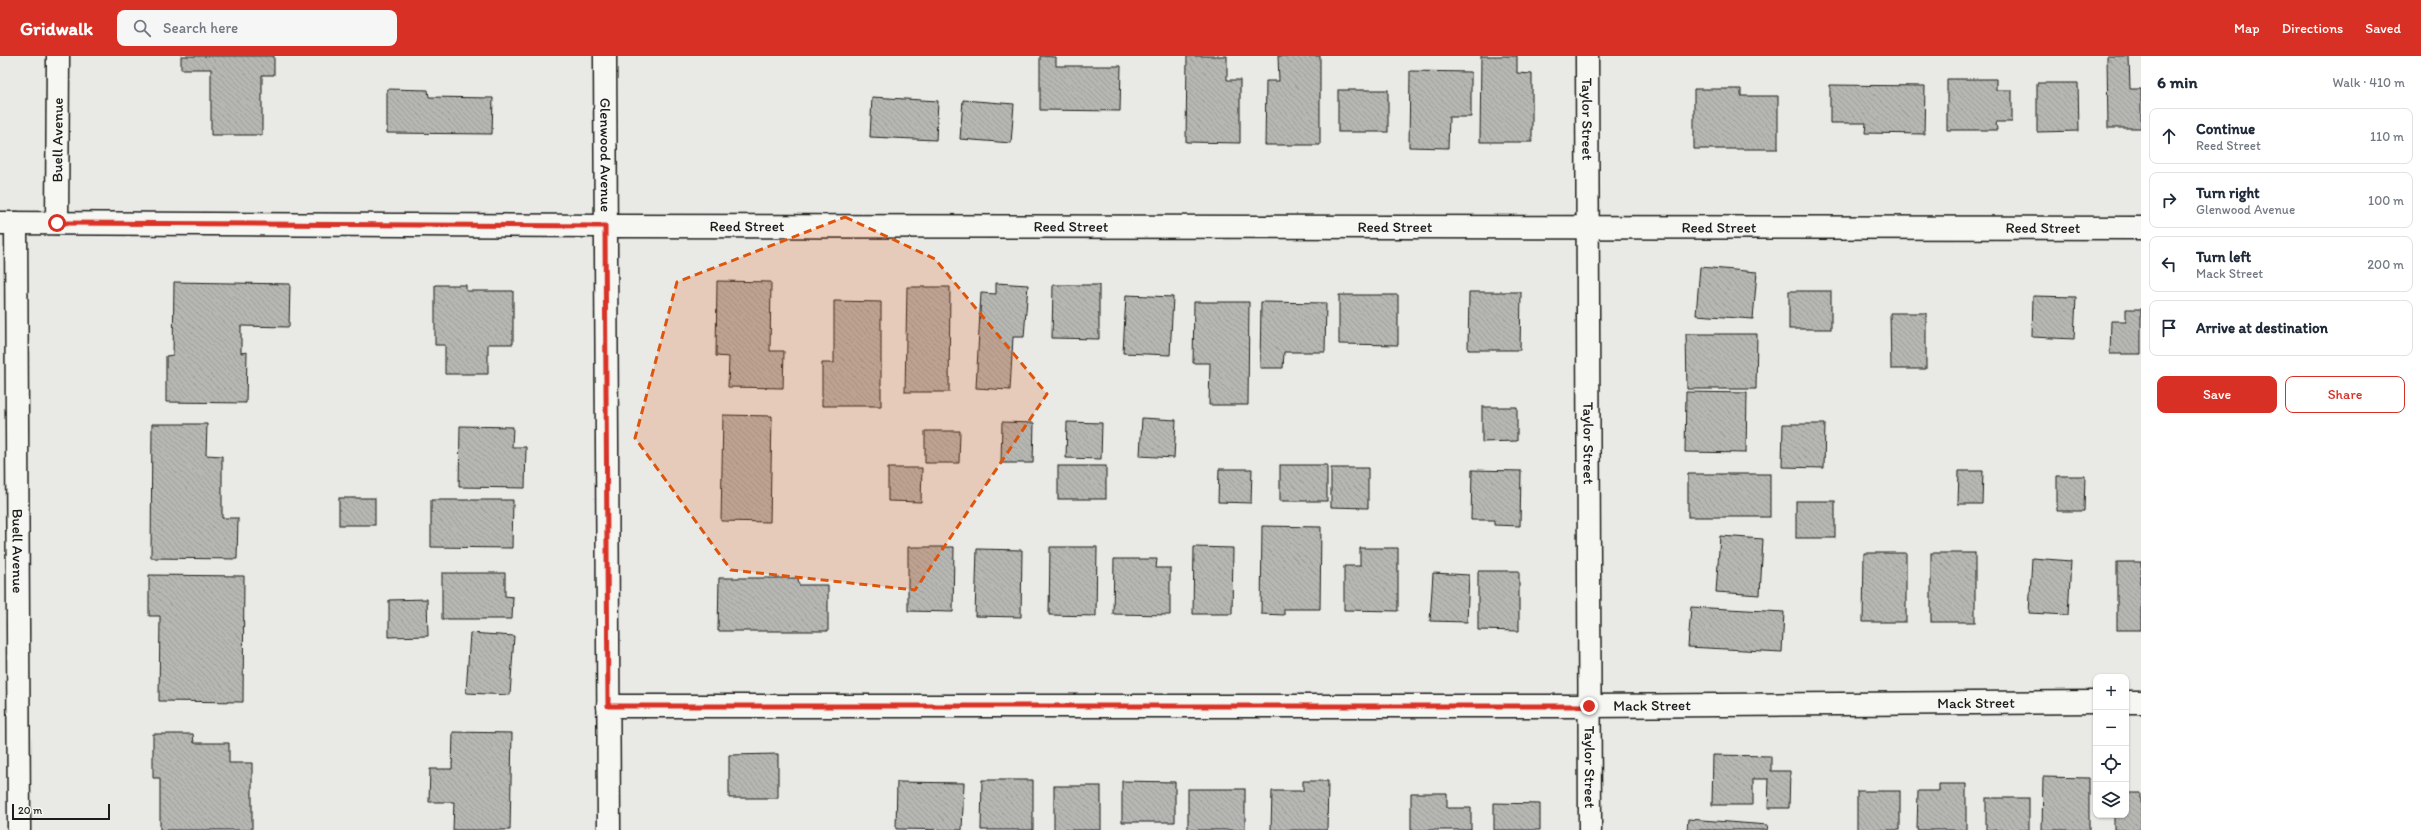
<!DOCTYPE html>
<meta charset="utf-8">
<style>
:root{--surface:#fff;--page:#f6f6f7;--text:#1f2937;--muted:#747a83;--line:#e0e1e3;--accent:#d93025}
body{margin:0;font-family:Itim,sans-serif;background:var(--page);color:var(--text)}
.controls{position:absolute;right:12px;bottom:12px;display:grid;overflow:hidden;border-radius:8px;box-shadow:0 1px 3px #0004}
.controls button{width:36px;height:36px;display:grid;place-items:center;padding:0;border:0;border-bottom:1px solid var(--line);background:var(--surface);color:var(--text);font:20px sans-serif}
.scale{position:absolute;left:12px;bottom:10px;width:98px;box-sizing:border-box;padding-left:4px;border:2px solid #1c1c1c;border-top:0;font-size:11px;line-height:14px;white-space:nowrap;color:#1c1c1c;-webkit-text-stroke:3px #f6f6f2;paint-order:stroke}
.stop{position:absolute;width:12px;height:12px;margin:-9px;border:3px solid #d93025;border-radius:50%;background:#fff}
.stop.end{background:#d93025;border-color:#fff;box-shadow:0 1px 4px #0008}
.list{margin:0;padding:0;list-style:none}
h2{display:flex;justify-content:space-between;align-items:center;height:52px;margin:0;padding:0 16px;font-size:17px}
h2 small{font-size:13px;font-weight:400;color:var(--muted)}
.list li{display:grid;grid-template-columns:26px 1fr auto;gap:12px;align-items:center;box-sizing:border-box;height:56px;margin:0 8px 8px;padding:0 8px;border:1px solid var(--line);border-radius:8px}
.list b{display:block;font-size:15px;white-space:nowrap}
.list p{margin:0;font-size:13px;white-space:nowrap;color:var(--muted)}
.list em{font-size:13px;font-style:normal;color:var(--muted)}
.actions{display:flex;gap:8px;padding:12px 16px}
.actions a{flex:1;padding:9px 0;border:1px solid var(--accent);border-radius:8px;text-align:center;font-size:14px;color:var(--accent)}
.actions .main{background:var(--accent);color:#fff}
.icon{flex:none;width:22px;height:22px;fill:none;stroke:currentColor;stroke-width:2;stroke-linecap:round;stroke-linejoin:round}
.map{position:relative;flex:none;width:2141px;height:774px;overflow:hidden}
header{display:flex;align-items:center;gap:24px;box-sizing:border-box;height:56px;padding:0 20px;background:var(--accent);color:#fff}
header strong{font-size:19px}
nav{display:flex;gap:22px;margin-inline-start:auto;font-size:14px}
.search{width:280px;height:36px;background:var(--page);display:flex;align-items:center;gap:10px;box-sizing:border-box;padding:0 14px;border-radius:8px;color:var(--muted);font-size:15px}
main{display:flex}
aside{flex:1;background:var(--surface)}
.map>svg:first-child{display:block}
.building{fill:url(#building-back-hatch);stroke:#1c1c1c}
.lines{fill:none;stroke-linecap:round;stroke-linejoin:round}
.minor-casing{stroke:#1c1c1c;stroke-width:25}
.minor{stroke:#f6f6f2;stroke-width:22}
.route{stroke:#d93025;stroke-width:5}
.marked{fill:#de560d;fill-opacity:0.2;stroke:#de560d;stroke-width:3;stroke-dasharray:8 5;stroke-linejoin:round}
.labels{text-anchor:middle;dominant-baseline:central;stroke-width:3.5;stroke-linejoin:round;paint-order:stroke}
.street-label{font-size:15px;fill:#1c1c1c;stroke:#f6f6f2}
</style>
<header>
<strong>Gridwalk</strong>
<div class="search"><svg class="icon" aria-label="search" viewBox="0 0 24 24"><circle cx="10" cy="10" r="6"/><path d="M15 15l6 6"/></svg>Search here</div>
<nav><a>Map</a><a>Directions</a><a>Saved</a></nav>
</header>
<main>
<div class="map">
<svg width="2141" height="774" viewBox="0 0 2141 774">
<defs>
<pattern id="building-back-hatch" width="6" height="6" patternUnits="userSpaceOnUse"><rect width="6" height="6" fill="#b6b6b3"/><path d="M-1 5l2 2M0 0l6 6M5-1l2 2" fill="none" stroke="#9c9c99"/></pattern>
</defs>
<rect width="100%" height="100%" fill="#e9e9e5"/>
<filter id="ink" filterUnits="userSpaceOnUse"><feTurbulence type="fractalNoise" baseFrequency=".025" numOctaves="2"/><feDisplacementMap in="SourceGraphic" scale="8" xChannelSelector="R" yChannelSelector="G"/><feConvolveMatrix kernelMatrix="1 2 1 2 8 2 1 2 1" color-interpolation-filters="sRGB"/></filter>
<g filter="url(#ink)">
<g class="building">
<polygon points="181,0 274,0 274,19 262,19 262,79 211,79 211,13 181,13"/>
<polygon points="1040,0 1056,1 1056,10 1121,10 1120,55 1040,54"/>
<polygon points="1187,0 1227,0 1227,24 1240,24 1240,87 1186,86"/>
<polygon points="1278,0 1320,0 1320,89 1265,89 1266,25 1279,25"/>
<polygon points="1481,0 1517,0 1517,17 1532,18 1532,86 1480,86"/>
<polygon points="2107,0 2129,0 2130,33 2141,33 2141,72 2108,72"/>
<polygon points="1410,15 1471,16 1471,61 1449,61 1448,92 1409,91"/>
<polygon points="1947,23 1996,23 1996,34 2012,34 2012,66 1996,66 1997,74 1947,74"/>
<polygon points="2037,27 2078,27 2079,75 2037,76"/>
<polygon points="1830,29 1925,30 1924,78 1865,77 1866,67 1830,67"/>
<polygon points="387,33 428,34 429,41 493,42 492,78 387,77"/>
<polygon points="1694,33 1741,33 1741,40 1778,40 1778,93 1694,93"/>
<rect x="1338" y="34" width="50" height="42"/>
<polygon points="872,41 938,45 936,84 870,81"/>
<polygon points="963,44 1014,48 1011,87 960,83"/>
<polygon points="1700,211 1757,216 1753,263 1696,259"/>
<polygon points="717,225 771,226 770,295 784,295 783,332 728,331 729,301 716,300"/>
<polygon points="174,226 290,228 289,271 241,270 241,297 247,296 246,347 166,346 166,300 173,299"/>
<polygon points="996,227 1028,229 1024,281 1013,281 1010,334 976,332 981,237 996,238"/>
<polygon points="435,229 466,229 466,235 513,235 513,288 488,288 488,318 445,318 445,289 435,289"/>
<polygon points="1053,229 1099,229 1099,283 1052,282"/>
<polygon points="907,231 950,231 949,336 905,336"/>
<rect x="1789" y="235" width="42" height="38"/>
<polygon points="1469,236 1521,236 1520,294 1468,294"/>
<polygon points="1126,239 1173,241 1170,299 1123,297"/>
<polygon points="1339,239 1398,239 1398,289 1339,288"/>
<polygon points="2033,240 2076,241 2074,283 2032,281"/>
<polygon points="834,245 881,246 881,350 822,350 822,307 834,307"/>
<polygon points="1194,246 1249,246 1248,349 1209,349 1210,307 1193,307"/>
<polygon points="1261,246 1326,247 1325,296 1284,296 1283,312 1260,312"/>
<polygon points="2126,253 2141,253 2141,298 2110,298 2111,265 2126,265"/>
<polygon points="1890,257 1926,257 1926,313 1891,313"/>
<polygon points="1686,278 1757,278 1756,333 1687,333"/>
<polygon points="1686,336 1747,337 1746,397 1685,396"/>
<polygon points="1482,351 1517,351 1517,385 1482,386"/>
<polygon points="723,359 772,360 770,466 721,465"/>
<polygon points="1142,362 1176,364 1174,402 1140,400"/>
<polygon points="1002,366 1034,367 1033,407 1001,407"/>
<polygon points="1067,366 1102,367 1101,403 1066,402"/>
<polygon points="152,368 207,368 206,399 222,400 222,462 238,462 237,503 151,502"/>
<polygon points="1783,368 1825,368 1824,412 1782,411"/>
<polygon points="460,370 513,371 512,391 526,391 525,432 459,431"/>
<polygon points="925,375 960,375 959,407 925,407"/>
<rect x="1280" y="409" width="47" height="36"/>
<rect x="1058" y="410" width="48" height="33"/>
<polygon points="888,412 922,412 921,446 888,445"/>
<polygon points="1331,412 1368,412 1368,452 1331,451"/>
<polygon points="1219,413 1252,413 1251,447 1218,446"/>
<polygon points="1472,414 1521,415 1520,470 1494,469 1494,464 1471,464"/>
<polygon points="1959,415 1983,415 1982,448 1958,448"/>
<rect x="1688" y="418" width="82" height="43"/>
<polygon points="2057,420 2085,420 2084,455 2057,455"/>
<rect x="339" y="442" width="36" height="27"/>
<polygon points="431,444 513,444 512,492 431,491"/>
<rect x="1796" y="445" width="39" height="37"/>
<polygon points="1262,470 1321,471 1320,553 1284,553 1284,559 1261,558"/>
<polygon points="1720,480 1763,483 1760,539 1716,536"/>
<polygon points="908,491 954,491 953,556 908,555"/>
<polygon points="1050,491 1097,491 1096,560 1049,559"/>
<polygon points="1194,491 1233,492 1232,558 1193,558"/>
<polygon points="1360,492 1398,492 1398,555 1344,554 1344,510 1360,510"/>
<polygon points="977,493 1022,494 1021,561 975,560"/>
<polygon points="1864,497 1906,497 1906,566 1863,566"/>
<rect x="1931" y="497" width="44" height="69"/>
<polygon points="2032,502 2071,505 2068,559 2029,557"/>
<polygon points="1114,503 1157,503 1156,512 1170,512 1170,559 1113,558"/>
<rect x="2117" y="506" width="24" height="68"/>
<polygon points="1478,515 1519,515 1519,575 1478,574"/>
<polygon points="442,517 505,517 505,540 513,541 512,563 442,563"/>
<polygon points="1433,517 1469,519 1467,566 1430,565"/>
<polygon points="149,519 244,520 243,646 159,645 160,560 149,560"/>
<polygon points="719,522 798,522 799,529 828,529 828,575 718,575"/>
<polygon points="427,543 428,580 389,581 389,544"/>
<polygon points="1691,551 1784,556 1782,596 1688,591"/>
<polygon points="470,577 514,580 510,639 466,637"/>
<polygon points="453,676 512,677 510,774 453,774 454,746 429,746 430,713 452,713"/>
<polygon points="153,678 193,678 194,687 229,687 229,707 252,707 252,774 160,774 160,722 153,722"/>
<polygon points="778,698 778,742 729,742 729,699"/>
<polygon points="1713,699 1771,700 1771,715 1790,715 1789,752 1768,752 1769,723 1753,723 1753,749 1712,749"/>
<polygon points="2043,721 2089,722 2089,774 2042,774"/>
<polygon points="982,724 1033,724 1033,774 981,774"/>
<polygon points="1122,725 1175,726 1175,766 1122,766"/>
<polygon points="1303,725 1328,725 1327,774 1271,774 1272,735 1303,735"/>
<polygon points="897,726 964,727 962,774 896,773"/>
<polygon points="1939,728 1966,728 1966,774 1917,774 1918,735 1939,735"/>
<rect x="1054" y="730" width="47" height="44"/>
<rect x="1188" y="733" width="57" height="41"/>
<rect x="1857" y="735" width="43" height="39"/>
<polygon points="1411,737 1447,737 1447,752 1471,752 1471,774 1411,774"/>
<polygon points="2126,737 2141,737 2141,774 2114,774 2114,759 2126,759"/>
<rect x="1986" y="742" width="43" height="32"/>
<polygon points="1494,747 1540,748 1540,774 1494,774"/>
<polygon points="1688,763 1768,769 1767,774 1687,774"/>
</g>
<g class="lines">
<defs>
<g id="minor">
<path id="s1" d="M605,0l4,774"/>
<path id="s2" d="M1587,0l3,774"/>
<path id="s3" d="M0,167l605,3 1536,2"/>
<path id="s4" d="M16,167l3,607"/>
<path id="s5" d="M57,167l1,-167"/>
<polyline points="2126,646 2141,646"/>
<path id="s6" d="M608,650h981l507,-4"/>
</g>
</defs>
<use href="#minor" class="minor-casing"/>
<use href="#minor" class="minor"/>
</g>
</g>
<g class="lines" filter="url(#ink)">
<polyline class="route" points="57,167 605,170 608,650 1589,650"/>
</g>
<path class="marked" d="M845,161l90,42 112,135 -132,196 -184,-20 -96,-132 42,-156z"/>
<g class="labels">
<g class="street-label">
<text stroke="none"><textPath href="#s2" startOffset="63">Taylor Street</textPath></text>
<text stroke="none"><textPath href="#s5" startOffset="83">Buell Avenue</textPath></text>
<text stroke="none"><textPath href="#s1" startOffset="99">Glenwood Avenue</textPath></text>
<text stroke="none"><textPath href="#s3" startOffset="747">Reed Street</textPath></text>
<text stroke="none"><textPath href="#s3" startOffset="1071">Reed Street</textPath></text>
<text stroke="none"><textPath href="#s3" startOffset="1395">Reed Street</textPath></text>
<text stroke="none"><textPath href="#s3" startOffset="1719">Reed Street</textPath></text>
<text stroke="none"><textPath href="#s3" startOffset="2043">Reed Street</textPath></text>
<text stroke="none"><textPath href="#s2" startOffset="387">Taylor Street</textPath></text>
<text stroke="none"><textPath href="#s4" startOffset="328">Buell Avenue</textPath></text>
<text stroke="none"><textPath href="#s6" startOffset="1368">Mack Street</textPath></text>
<text stroke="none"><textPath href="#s6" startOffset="1044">Mack Street</textPath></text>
<text stroke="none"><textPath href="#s2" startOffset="711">Taylor Street</textPath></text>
</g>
</g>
</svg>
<div class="controls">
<button>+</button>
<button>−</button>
<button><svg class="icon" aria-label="locate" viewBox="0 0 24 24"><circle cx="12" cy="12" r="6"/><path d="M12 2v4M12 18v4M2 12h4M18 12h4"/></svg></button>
<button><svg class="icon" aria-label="layers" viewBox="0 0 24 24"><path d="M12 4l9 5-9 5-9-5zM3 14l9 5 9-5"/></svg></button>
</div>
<div class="scale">20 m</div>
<div class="stop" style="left:57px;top:167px"></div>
<div class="stop end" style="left:1589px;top:650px"></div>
</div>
<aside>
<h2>6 min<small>Walk · 410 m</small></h2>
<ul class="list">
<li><svg class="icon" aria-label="ahead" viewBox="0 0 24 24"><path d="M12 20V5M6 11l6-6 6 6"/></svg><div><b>Continue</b><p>Reed Street</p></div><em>110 m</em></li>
<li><svg class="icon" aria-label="right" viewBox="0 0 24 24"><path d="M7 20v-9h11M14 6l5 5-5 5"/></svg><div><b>Turn right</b><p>Glenwood Avenue</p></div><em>100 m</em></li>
<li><svg class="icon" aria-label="left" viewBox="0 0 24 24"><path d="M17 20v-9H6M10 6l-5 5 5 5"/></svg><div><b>Turn left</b><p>Mack Street</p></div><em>200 m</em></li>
<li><svg class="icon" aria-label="arrive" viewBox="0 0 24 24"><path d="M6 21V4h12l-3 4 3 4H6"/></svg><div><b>Arrive at destination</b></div></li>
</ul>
<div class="actions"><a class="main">Save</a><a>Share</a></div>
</aside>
</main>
